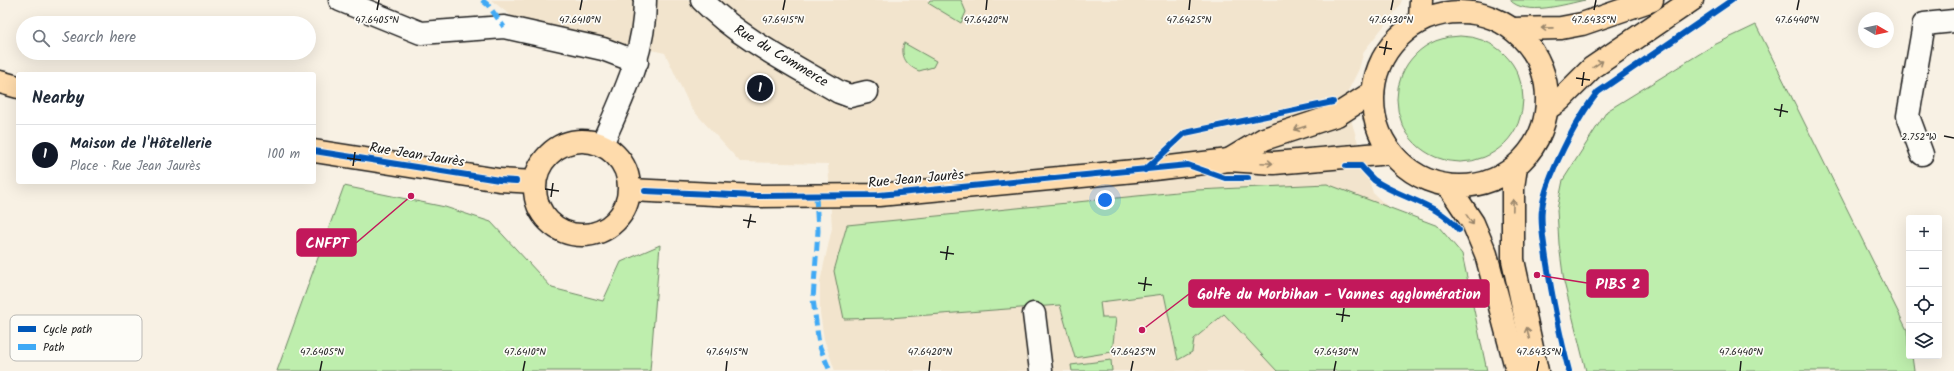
<!DOCTYPE html>
<meta charset="utf-8">
<style>
:root{--surface:#fff;--page:#f6f6f7;--text:#1f2937;--muted:#747a83;--line:#e0e1e3;--accent:#111827}
body{margin:0;font-family:Kalam,sans-serif;background:var(--page);color:var(--text)}
.controls{position:absolute;right:12px;bottom:12px;display:grid;overflow:hidden;border-radius:4px;box-shadow:0 4px 16px #0002}
.controls button{width:36px;height:36px;display:grid;place-items:center;padding:0;border:0;border-bottom:1px solid var(--line);background:var(--surface);color:var(--text);font:20px sans-serif}
.compass{position:absolute;left:1858px;top:12px;width:36px;height:36px;border-radius:50%;background:var(--surface);box-shadow:0 4px 16px #0002;rotate:99deg}
.you{position:absolute;left:1105px;top:200px;width:14px;height:14px;margin:-10px;border:3px solid #fff;border-radius:50%;background:#1a73e8;box-shadow:0 0 0 6px #1a73e833}
.badge{display:grid;place-items:center;width:26px;height:26px;border-radius:50%;background:var(--accent);color:#fff;font-size:13px;font-weight:700}
.pin{position:absolute;translate:-50% -50%;border:2px solid #fff;box-shadow:0 1px 4px #0006}
.list{margin:0;padding:0;list-style:none}
h2{display:flex;justify-content:space-between;align-items:center;height:52px;margin:0;padding:0 16px;font-size:17px}
h2 small{font-size:13px;font-weight:400;color:var(--muted)}
.list li{display:grid;grid-template-columns:26px 1fr auto;gap:12px;align-items:center;box-sizing:border-box;height:60px;padding:0 16px;border-top:1px solid var(--line)}
.list b{display:block;font-size:15px;white-space:nowrap}
.list p{margin:0;font-size:13px;white-space:nowrap;color:var(--muted)}
.list em{font-size:13px;font-style:normal;color:var(--muted)}
.icon{flex:none;width:22px;height:22px;fill:none;stroke:currentColor;stroke-width:2;stroke-linecap:round;stroke-linejoin:round}
.map{position:relative;flex:none;width:1954px;height:371px;overflow:hidden}
.search{position:absolute;background:var(--surface);box-shadow:0 4px 16px #0002;left:16px;top:16px;width:300px;height:44px;display:flex;align-items:center;gap:10px;box-sizing:border-box;padding:0 14px;border-radius:22px;color:var(--muted);font-size:15px}
.panel{position:absolute;background:var(--surface);box-shadow:0 4px 16px #0002;left:16px;top:72px;width:300px;height:112px;border-radius:4px}
.map>svg:first-child{display:block}
.built{fill:#f2e4cd}
.green{fill:#beeead;stroke:#6d8564}
.lines{fill:none;stroke-linecap:round;stroke-linejoin:round}
.minor-casing{stroke:#1c1c1c;stroke-width:25}
.major-casing{stroke:#1c1c1c;stroke-width:25}
.minor{stroke:#fdfcf7;stroke-width:22}
.major{stroke:#fedbac;stroke-width:22}
.quiet{stroke:#3fa9f5;stroke-width:5;stroke-dasharray:10 5;stroke-linecap:butt}
.cycleway-casing{stroke:#fdfcf7;stroke-width:8}
.cycleway{stroke:#0057b8;stroke-width:6}
.oneway{stroke:#98856b}
.ticks{fill:none;stroke:#1c1c1c;stroke-width:1.5}
.labels{text-anchor:middle;dominant-baseline:central;stroke-width:3.5;stroke-linejoin:round;paint-order:stroke}
.street-label{font-size:14px;fill:#1c1c1c;stroke:#fdfcf7}
.key{fill:#fdfcf7;stroke:#bab9b5;stroke-width:1}
.key-label{font-size:11px;fill:#1c1c1c}
.ticks-label{font-size:10px;text-anchor:middle;fill:#1c1c1c;stroke:#fdfcf7;stroke-width:3.5;stroke-linejoin:round;paint-order:stroke}
.leader{fill:none;stroke:#c2185b;stroke-width:1.5}
.callout-dot{fill:#c2185b;stroke:#fdfcf7;stroke-width:1.5}
.callout{fill:#c2185b;stroke:#c2185b;stroke-width:1.5}
.callout-label{font-size:15px;text-anchor:middle;font-weight:bold;fill:#fff}
</style>
<div class="map">
<svg width="1954" height="371" viewBox="0 0 1954 371">
<rect width="100%" height="100%" fill="#f8f1e4"/>
<filter id="ink" filterUnits="userSpaceOnUse"><feTurbulence type="fractalNoise" baseFrequency=".025" numOctaves="2"/><feDisplacementMap in="SourceGraphic" scale="8" xChannelSelector="R" yChannelSelector="G"/><feConvolveMatrix kernelMatrix="1 2 1 2 8 2 1 2 1" color-interpolation-filters="sRGB"/></filter>
<g filter="url(#ink)">
<polygon class="built" points="491,0 1402,0 1399,7 1364,51 1359,69 1347,93 1352,123 1373,193 1408,226 1465,371 835,371 824,339 820,313 820,282 832,228 828,164 740,162 691,108 665,53 518,21"/>
<g class="green">
<polygon points="930,0 961,0 966,12 961,23 928,3"/>
<path d="M1510,0h75c-19,4 -60,17 -75,0z"/>
<polygon points="1756,25 1907,330 1909,356 1912,356 1914,371 1586,371 1564,282 1559,244 1557,210 1563,180 1607,111 1714,45"/>
<circle cx="1460" cy="99" r="63"/>
<path d="M904,43l32,18 -3,6 -14,4c-12,-5 -19,-14 -15,-28z"/>
<polygon points="1327,184 1438,226 1462,254 1487,371 1277,371 1224,314 1194,339 1192,352 1178,360 1164,294 1100,302 1102,318 1116,318 1112,352 1075,358 1060,305 889,318 844,319 834,271 847,225 1197,190"/>
<polygon points="344,186 445,207 491,222 552,288 603,301 621,262 660,245 650,371 277,371"/>
<polygon points="1111,360 1112,371 1072,371 1071,365"/>
</g>
<g class="lines">
<defs>
<g id="minor">
<polyline points="340,0 421,33 504,27 603,49 637,62"/>
<path d="M702,0c38,39 90,64 137,92l11,4 17,-4"/>
<path d="M602,144c21,-48 43,-90 43,-144"/>
<polyline points="1922,154 1908,116 1924,24 1954,21"/>
<polyline points="1034,314 1041,371"/>
</g>
<g id="major">
<circle cx="1460" cy="99" r="87"/>
<polyline points="1420,21 1421,0"/>
<polyline points="1513,29 1561,28 1582,24 1652,0"/>
<polyline points="0,82 18,87"/>
<polyline points="1548,108 1560,100 1592,68 1692,0"/>
<circle cx="582" cy="188" r="47"/>
<polyline points="314,151 499,180 535,182"/>
<polyline points="1229,160 1264,139 1337,115 1373,92"/>
<polyline points="1516,167 1513,187 1513,260 1537,371"/>
<polyline points="1449,187 1473,223 1486,254 1517,371"/>
<polyline points="630,190 756,196 879,195 1145,170 1229,160 1274,163 1391,153"/>
</g>
</defs>
<use href="#minor" class="minor-casing"/>
<use href="#major" class="major-casing"/>
<use href="#minor" class="minor"/>
<use href="#major" class="major"/>
<g class="quiet">
<polyline points="482,0 488,5 504,27"/>
<polyline points="816,196 818,231 813,299 819,345 830,371"/>
</g>
<defs>
<g id="cycleway">
<polyline points="314,151 499,180 516,181"/>
<path d="M1346,166h15c4,5 9,10 13,14 27,19 64,23 85,50"/>
<polyline points="1145,170 1185,133 1333,102"/>
<polyline points="645,191 756,196 879,195 1188,165 1225,178 1248,178"/>
<path d="M1569,371c-10,-38 -17,-75 -23,-113 -2,-16 -6,-33 -4,-49 3,-30 36,-93 56,-117l134,-92"/>
</g>
</defs>
<use href="#cycleway" class="cycleway-casing"/>
<use href="#cycleway" class="cycleway"/>
</g>
<defs><path id="oneway-shaft" d="M-6 0H5M1.5-3L5.5 0L1.5 3" fill="none" stroke-width="1.6" stroke-linecap="round" stroke-linejoin="round"/></defs>
<g class="oneway">
<use href="#oneway-shaft" transform="translate(1547 28) rotate(179)"/>
<use href="#oneway-shaft" transform="translate(1598 64) rotate(-34)"/>
<use href="#oneway-shaft" transform="translate(1300 128) rotate(162)"/>
<use href="#oneway-shaft" transform="translate(1267 163) rotate(3)"/>
<use href="#oneway-shaft" transform="translate(1513 205) rotate(-88)"/>
<use href="#oneway-shaft" transform="translate(1470 220) rotate(55)"/>
<use href="#oneway-shaft" transform="translate(1528 333) rotate(-103)"/>
</g>
</g>
<path class="ticks" d="M377,10l2,-10M580,10l2,-10M783,10l2,-10M986,10l1,-10M1189,10l1,-10M1391,10l2,-10M1594,10l2,-10M1797,10l2,-10M1379,47l13,2M1384,55l3,-14M1576,78l14,2M1582,86l2,-14M1774,109l14,3M1780,117l2,-13M1944,136l10,2M347,158l14,2M353,166l2,-14M545,189l14,2M551,197l2,-14M743,220l13,2M748,228l3,-14M940,252l14,2M946,260l2,-14M1138,283l14,2M1144,291l2,-14M1336,314l14,2M1342,322l2,-14M320,371l2,-10M523,371l2,-10M726,371l1,-10M929,371l1,-10M1131,371l2,-10M1334,371l2,-10M1537,371l2,-10M1740,371l1,-10"/>
<g class="labels">
<g class="street-label">
<text transform="translate(781 56) rotate(31)">Rue du Commerce</text>
<text transform="translate(417 155) rotate(9)">Rue Jean Jaurès</text>
<text transform="translate(916 179) rotate(-5)">Rue Jean Jaurès</text>
</g>
</g>
<rect x="10" y="315" width="132" height="46" rx="6" class="key"/>
<rect x="18" y="326" width="18" height="6" fill="#0057b8"/>
<rect x="18" y="344" width="18" height="6" fill="#3fa9f5"/>
<g class="key-label">
<text x="43" y="333">Cycle path</text>
<text x="43" y="351">Path</text>
</g>
<g class="ticks-label">
<text x="377" y="23">47.6405°N</text>
<text x="580" y="23">47.6410°N</text>
<text x="783" y="23">47.6415°N</text>
<text x="986" y="23">47.6420°N</text>
<text x="1189" y="23">47.6425°N</text>
<text x="1391" y="23">47.6430°N</text>
<text x="1594" y="23">47.6435°N</text>
<text x="1797" y="23">47.6440°N</text>
<text x="1919" y="140">2.752°W</text>
<text x="322" y="355">47.6405°N</text>
<text x="525" y="355">47.6410°N</text>
<text x="727" y="355">47.6415°N</text>
<text x="930" y="355">47.6420°N</text>
<text x="1133" y="355">47.6425°N</text>
<text x="1336" y="355">47.6430°N</text>
<text x="1539" y="355">47.6435°N</text>
<text x="1741" y="355">47.6440°N</text>
</g>
<path class="leader" d="M411 196L356 243M1537 275L1587 283M1142 330L1189 294"/>
<g class="callout-dot">
<circle cx="411" cy="196" r="4"/>
<circle cx="1537" cy="275" r="4"/>
<circle cx="1142" cy="330" r="4"/>
</g>
<g class="callout">
<rect x="297" y="229" width="59" height="27" rx="4"/>
<rect x="1587" y="270" width="61" height="27" rx="4"/>
<rect x="1189" y="280" width="300" height="27" rx="4"/>
</g>
<g class="callout-label">
<text x="327" y="248">CNFPT</text>
<text x="1618" y="289">PIBS 2</text>
<text x="1339" y="299">Golfe du Morbihan - Vannes agglomération</text>
</g>
</svg>
<div class="controls">
<button>+</button>
<button>−</button>
<button><svg class="icon" aria-label="locate" viewBox="0 0 24 24"><circle cx="12" cy="12" r="6"/><path d="M12 2v4M12 18v4M2 12h4M18 12h4"/></svg></button>
<button><svg class="icon" aria-label="layers" viewBox="0 0 24 24"><path d="M12 4l9 5-9 5-9-5zM3 14l9 5 9-5"/></svg></button>
</div>
<svg class="compass" viewBox="-18 -18 36 36"><path d="M0-13l5 13h-10z" fill="#e53935"/><path d="M0 13l5-13h-10z" fill="#747a83"/></svg>
<div class="you"></div>
<div class="pin badge" style="left:760px;top:88px">1</div>
<div class="search"><svg class="icon" aria-label="search" viewBox="0 0 24 24"><circle cx="10" cy="10" r="6"/><path d="M15 15l6 6"/></svg>Search here</div>
<section class="panel">
<h2>Nearby<small></small></h2>
<ul class="list">
<li><span class="badge">1</span><div><b>Maison de l'Hôtellerie</b><p>Place · Rue Jean Jaurès</p></div><em>100 m</em></li>
</ul>
</section>
</div>
